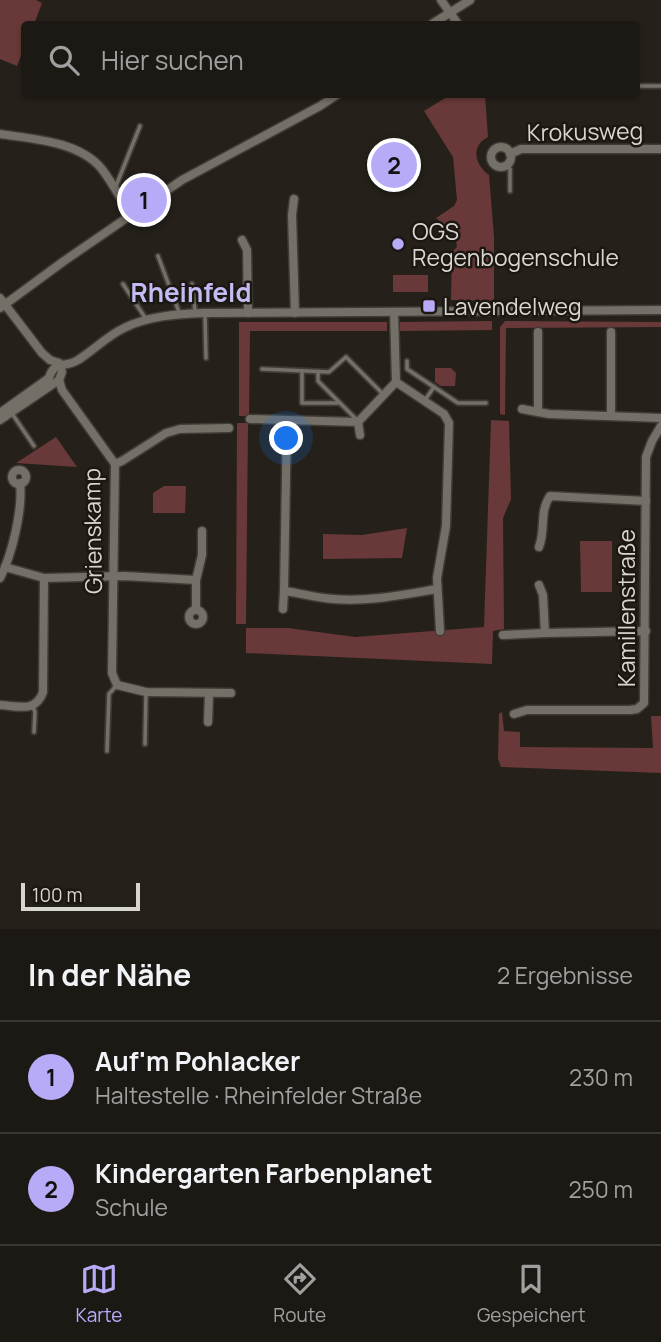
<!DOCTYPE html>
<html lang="de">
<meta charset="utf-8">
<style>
:root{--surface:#1c1914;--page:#292622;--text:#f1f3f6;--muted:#a0a0a0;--line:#3a3834;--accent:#b7abf8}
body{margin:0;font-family:Manrope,sans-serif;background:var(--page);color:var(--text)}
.scale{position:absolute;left:21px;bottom:18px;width:119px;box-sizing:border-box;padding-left:7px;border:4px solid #d8d6d1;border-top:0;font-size:19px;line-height:24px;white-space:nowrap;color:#d8d6d1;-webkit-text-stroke:5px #1c1811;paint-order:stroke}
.you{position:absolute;left:287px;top:439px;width:24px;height:24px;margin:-18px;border:5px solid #fff;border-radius:50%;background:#1a73e8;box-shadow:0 0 0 10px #1a73e833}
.badge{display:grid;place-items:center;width:46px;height:46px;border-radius:50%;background:var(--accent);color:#111;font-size:23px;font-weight:700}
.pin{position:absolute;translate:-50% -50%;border:4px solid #fff;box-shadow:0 2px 7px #0006}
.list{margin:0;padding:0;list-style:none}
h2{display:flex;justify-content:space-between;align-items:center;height:91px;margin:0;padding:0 28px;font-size:30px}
h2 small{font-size:23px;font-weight:400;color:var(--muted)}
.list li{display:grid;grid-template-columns:46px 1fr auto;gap:21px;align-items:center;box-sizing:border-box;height:112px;padding:0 28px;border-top:2px solid var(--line)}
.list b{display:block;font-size:26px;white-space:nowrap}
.list p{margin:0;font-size:23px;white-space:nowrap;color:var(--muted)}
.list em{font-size:23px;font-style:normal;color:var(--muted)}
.icon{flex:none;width:38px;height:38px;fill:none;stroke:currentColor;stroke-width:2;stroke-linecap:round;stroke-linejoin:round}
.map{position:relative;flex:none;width:661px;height:929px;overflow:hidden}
.search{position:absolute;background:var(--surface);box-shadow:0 2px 5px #0004;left:21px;right:21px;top:21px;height:77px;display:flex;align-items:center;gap:18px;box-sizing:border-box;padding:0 24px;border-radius:7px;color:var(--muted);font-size:26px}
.sheet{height:315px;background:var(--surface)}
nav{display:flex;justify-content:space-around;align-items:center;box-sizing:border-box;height:98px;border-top:2px solid var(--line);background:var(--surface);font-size:19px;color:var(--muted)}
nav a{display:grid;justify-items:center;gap:4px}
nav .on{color:var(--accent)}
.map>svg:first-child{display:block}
.green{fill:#683938}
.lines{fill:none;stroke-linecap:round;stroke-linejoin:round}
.lane-casing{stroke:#3e3c36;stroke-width:7}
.street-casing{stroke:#3e3c36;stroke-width:11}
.lane{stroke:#746f67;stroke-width:3.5}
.street{stroke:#746f67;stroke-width:8}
.poi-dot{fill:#b7abf8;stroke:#1c1811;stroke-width:2.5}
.labels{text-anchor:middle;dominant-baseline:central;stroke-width:5;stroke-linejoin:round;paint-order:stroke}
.street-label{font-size:23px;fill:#d8d6d1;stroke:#1c1811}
.poi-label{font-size:23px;fill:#d8d6d1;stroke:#1c1811;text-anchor:start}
.quarter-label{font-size:26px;font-weight:bold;fill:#c3bbf4;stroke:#1c1811}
</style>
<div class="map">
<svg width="661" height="929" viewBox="0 0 661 929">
<rect width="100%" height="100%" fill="#25211a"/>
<g class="green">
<polygon points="0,0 36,0 42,3 34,24 24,24 24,48 17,66 0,59"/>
<path d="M450,95h35l3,42c-18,9 -13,28 1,38l5,62v64l-43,-1 1,-48 5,-5 -2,-13 -19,-16 18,-12 3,-6 -4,-43 -29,-46z"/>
<rect x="393" y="275" width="35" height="17"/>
<polygon points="492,321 492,330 400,331 400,322"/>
<polygon points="505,321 661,322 661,327 506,328 505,415 500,414 500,327"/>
<polygon points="239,322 387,322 387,331 250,331 249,416 239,416"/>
<polygon points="435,368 451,368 456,373 455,386 441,386 435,382"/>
<polygon points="491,420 509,421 511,499 503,518 504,629 493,631 492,664 246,653 246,628 288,628 355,637 484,627"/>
<polygon points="237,423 248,423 246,624 236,624"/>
<polygon points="56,437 77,467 16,463"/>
<polygon points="164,486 186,486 185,513 153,513 153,493"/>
<polygon points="407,528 402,558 323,559 323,534 362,535"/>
<polygon points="580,541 612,541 612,592 581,592"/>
<polygon points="502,712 504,731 520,732 520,747 653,748 651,716 661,716 661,773 501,767 498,759 499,714"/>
</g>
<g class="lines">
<defs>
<g id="lane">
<polyline points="636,86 661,86"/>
<polyline points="507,164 510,169 510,191"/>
<polyline points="116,186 140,126"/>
<polyline points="158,256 179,312"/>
<polyline points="123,284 146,319"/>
<polyline points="192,284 195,311"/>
<polyline points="205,315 206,358"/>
<polyline points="407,361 407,369 434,387 425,400"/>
<polyline points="262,369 329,372 346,357 383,394"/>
<polyline points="302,371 302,403 340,403"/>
<polyline points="318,372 318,381 357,420"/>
<polyline points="434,387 458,403 486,403"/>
<polyline points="11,412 34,446"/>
<polyline points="33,707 35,712 34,732"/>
<polyline points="145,744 146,693"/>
<polyline points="107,751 109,694 116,686"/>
</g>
<g id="street">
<polyline points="441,0 458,24"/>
<polyline points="432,24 470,0"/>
<path d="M0,134c32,5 78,7 101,34 11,14 20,31 29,46"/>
<circle cx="501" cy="157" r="10"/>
<polyline points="510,154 521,149 661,149"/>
<polyline points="294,199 292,215 295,313"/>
<polyline points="242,240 247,250 248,313"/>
<polyline points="0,298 42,353 50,360 59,363"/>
<polyline points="0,308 64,261 182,180 320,106 338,94"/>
<polyline points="394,312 396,382 444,414 449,423 446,526 437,578 440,631"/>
<polyline points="611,332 611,415"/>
<polyline points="59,363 62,372 59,380 62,390 115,464 112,673 117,685 146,692 231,693"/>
<path d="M396,382l-38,40 -71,-2 -3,171c16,2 33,7 49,8 35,3 69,-4 104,-10"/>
<polyline points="522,409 549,414 661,418"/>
<polyline points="538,412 538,332"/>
<path d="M0,413l49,-35c5,-18 17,-10 29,-18 16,-10 29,-24 46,-32 24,-12 53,-14 80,-15l457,-3"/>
<polyline points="250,419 287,420"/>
<polyline points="0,420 59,380"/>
<polyline points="358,422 360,435"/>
<polyline points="115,464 122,461 166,433 180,429 229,428"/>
<circle cx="19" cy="477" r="7"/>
<path d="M539,547c7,-18 0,-35 11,-51l96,5"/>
<polyline points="5,567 44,578 124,576 196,580"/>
<path d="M0,578c12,-23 23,-69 20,-95"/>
<polyline points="539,585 543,595 545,633 646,631"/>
<polyline points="283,609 284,591"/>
<polyline points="196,610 196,580 202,555 202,531"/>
<circle cx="196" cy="617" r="7"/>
<polyline points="503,635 545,633"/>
<path d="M0,705c18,1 36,8 43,-13l1,-114"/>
<polyline points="514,714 527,710 630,710 637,709 644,703 646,457 652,441 661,426"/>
<polyline points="208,722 209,694"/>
</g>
</defs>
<use href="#lane" class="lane-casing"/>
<use href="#street" class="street-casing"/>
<use href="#lane" class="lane"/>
<use href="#street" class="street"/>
</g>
<g class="poi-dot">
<circle cx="398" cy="244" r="7"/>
<rect x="422" y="299" width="14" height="14" rx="3.5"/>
</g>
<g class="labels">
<g class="street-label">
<text transform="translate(585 131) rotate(-1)">Krokusweg</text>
<text transform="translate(92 531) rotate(-91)">Grienskamp</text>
<text transform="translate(626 608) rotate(-90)">Kamillenstraße</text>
</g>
<g class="poi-label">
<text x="412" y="231">OGS<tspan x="412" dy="26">Regenbogenschule</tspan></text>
<text x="443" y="306">Lavendelweg</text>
</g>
<g class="quarter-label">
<text x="191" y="292">Rheinfeld</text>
</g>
</g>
</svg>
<div class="scale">100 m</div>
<div class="you"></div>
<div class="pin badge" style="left:144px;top:200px">1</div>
<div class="pin badge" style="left:394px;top:165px">2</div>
<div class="search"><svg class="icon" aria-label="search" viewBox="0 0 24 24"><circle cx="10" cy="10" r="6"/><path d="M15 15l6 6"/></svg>Hier suchen</div>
</div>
<section class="sheet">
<h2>In der Nähe<small>2 Ergebnisse</small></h2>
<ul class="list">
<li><span class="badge">1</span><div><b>Auf'm Pohlacker</b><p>Haltestelle · Rheinfelder Straße</p></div><em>230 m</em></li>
<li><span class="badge">2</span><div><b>Kindergarten Farbenplanet</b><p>Schule</p></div><em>250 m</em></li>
</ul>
</section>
<nav>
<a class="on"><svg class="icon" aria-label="map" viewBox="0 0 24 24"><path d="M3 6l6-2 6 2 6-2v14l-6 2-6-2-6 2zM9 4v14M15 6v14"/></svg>Karte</a>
<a><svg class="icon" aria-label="directions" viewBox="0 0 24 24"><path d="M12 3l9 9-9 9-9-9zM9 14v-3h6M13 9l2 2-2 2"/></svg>Route</a>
<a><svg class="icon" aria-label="saved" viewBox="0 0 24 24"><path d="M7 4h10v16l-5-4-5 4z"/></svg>Gespeichert</a>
</nav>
